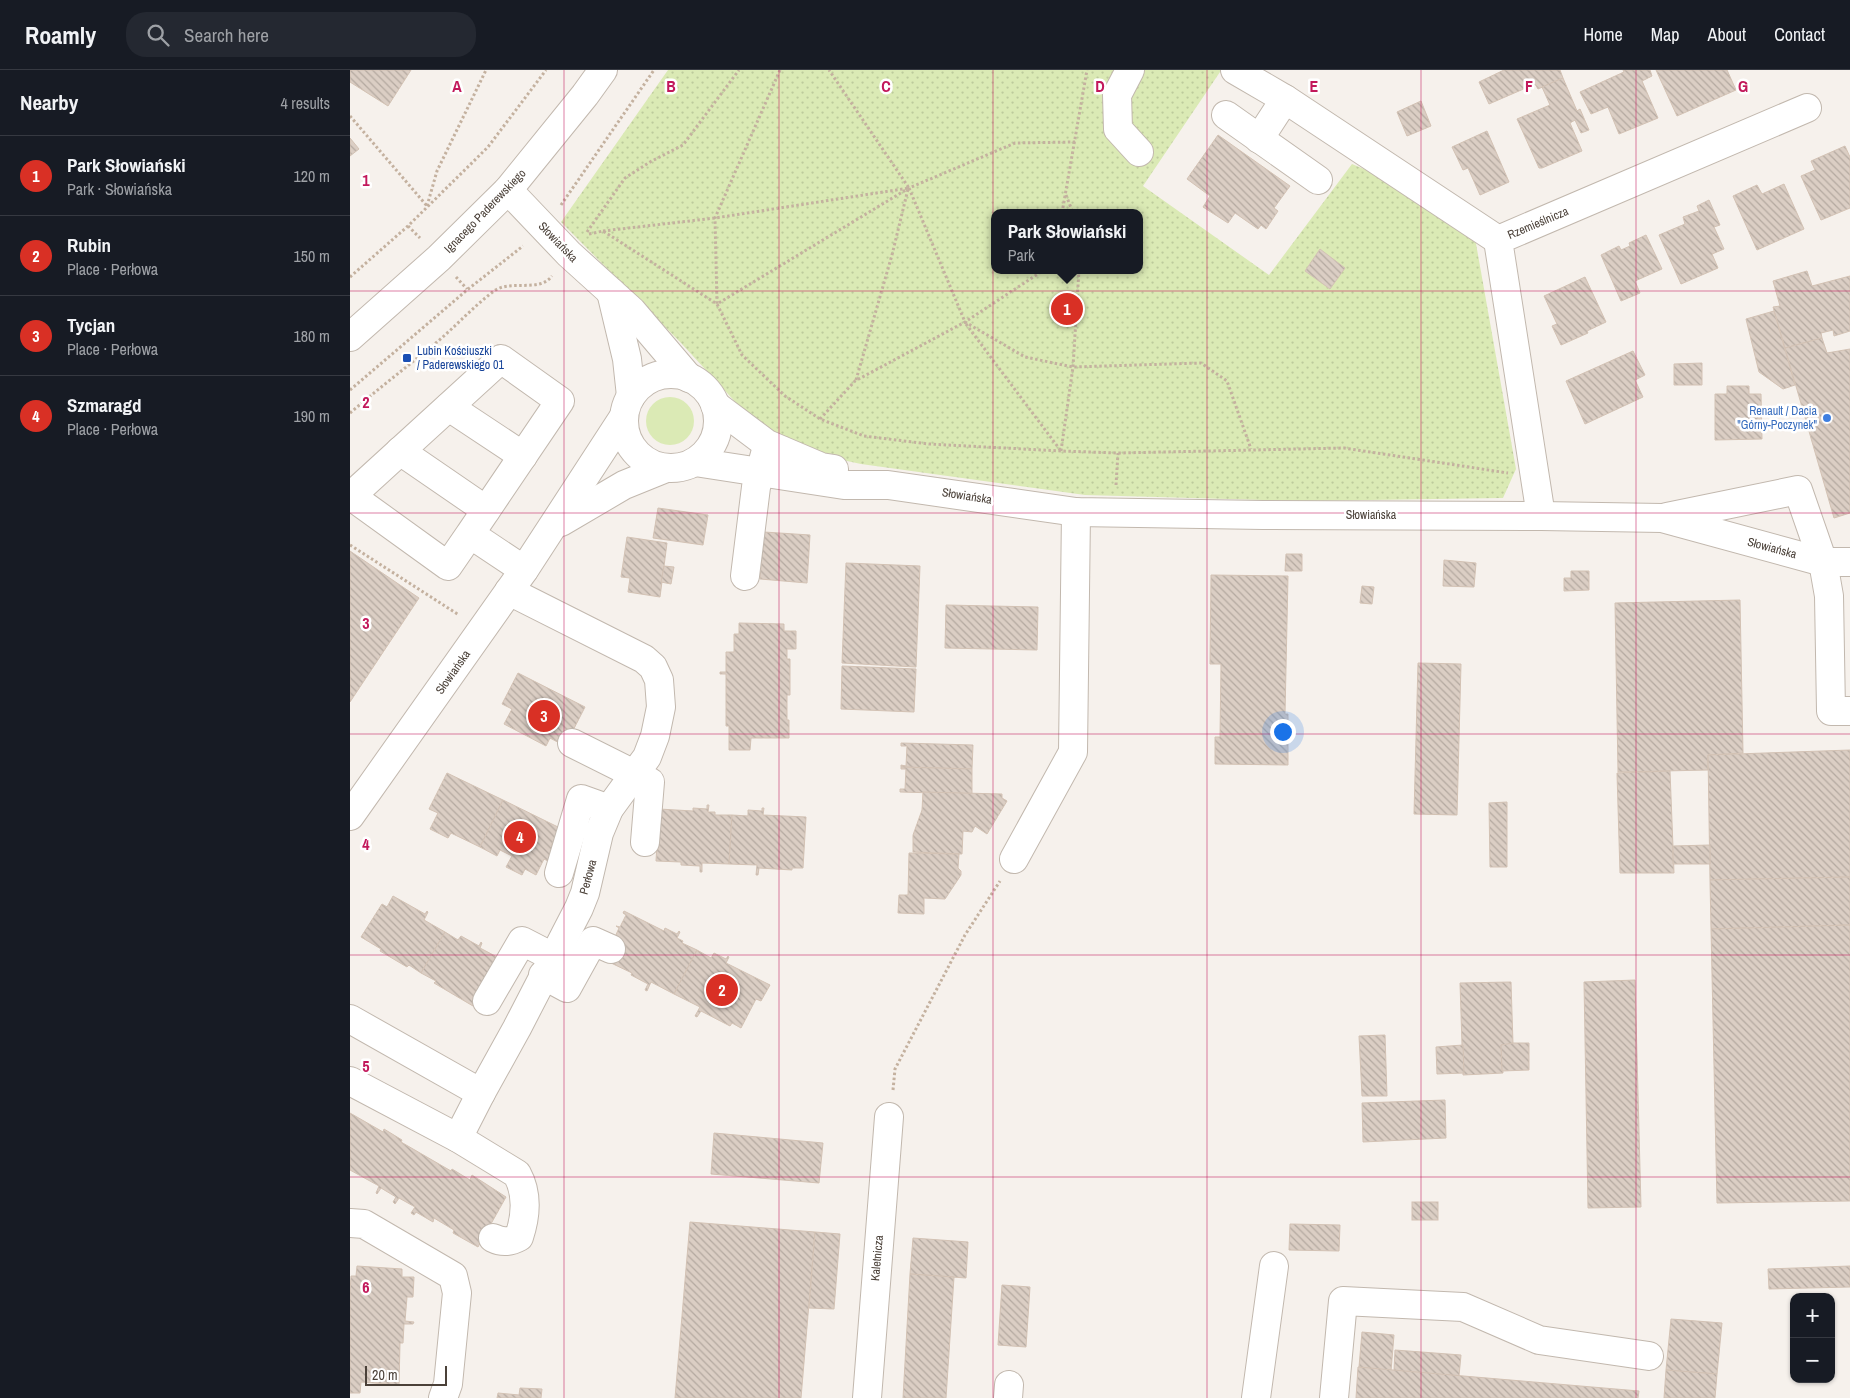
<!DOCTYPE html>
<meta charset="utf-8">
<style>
:root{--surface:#171b24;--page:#242831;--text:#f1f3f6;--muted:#9ea1a6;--line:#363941;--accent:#d93025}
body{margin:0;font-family:"Archivo Narrow",sans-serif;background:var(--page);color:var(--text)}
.controls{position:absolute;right:15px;bottom:15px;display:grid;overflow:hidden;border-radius:10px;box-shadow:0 1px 4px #0004}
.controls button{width:45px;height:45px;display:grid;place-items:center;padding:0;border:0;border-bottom:1px solid var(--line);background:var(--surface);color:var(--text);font:25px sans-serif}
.scale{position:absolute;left:15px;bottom:12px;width:82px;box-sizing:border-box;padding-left:5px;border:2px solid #4b4139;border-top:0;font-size:14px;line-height:18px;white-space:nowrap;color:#4b4139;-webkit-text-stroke:4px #fff;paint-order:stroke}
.you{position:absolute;left:932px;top:661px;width:18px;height:18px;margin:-12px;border:4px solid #fff;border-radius:50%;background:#1a73e8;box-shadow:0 0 0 8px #1a73e833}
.badge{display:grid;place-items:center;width:32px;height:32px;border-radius:50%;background:var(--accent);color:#fff;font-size:16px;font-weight:700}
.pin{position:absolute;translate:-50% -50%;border:2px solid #fff;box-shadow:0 1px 5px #0006}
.popup{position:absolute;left:641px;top:139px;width:152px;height:65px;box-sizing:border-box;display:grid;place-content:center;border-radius:10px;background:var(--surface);filter:drop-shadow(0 1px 4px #0005);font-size:16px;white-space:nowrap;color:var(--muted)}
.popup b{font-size:19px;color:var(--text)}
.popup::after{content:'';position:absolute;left:50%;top:100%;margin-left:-10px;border:10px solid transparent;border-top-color:var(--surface)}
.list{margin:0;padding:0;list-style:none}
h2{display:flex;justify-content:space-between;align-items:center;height:65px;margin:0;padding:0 20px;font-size:21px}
h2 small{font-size:16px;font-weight:400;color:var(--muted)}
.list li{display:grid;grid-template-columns:32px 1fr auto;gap:15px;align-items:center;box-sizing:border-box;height:80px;padding:0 20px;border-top:1px solid var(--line)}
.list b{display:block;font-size:19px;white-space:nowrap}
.list p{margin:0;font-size:16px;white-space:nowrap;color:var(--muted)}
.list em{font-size:16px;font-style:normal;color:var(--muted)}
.icon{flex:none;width:28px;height:28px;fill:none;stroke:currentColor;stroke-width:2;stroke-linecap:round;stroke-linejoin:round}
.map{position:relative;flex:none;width:1500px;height:1328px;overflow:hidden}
header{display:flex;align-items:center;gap:30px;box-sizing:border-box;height:70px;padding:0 25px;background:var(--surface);border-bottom:1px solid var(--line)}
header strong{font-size:24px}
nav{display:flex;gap:28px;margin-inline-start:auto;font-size:18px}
.search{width:350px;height:45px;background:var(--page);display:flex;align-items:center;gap:12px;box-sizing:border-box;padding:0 18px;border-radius:20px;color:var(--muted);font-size:19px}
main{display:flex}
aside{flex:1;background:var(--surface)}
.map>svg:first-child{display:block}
.grass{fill:#dbeab5}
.park{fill:url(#park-dots);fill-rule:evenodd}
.building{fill:url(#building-back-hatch);stroke:#d3c2b4}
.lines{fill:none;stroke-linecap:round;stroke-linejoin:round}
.minor-casing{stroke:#c2b8ae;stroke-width:30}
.path{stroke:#c4b19f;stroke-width:3;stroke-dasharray:2.5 2.5;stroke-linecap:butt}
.minor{stroke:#fff;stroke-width:28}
.grid{fill:none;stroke:#c2185b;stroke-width:1;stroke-opacity:0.55}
.transit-dot{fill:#1a4fb4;stroke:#fff;stroke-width:2}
.shop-dot{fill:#3f7fe0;stroke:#fff;stroke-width:2}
.labels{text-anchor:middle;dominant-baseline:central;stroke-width:5;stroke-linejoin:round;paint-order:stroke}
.street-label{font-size:12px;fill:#4b4139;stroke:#fff}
.transit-label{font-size:12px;fill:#164399;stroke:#fff;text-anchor:start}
.shop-label{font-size:12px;fill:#366cbe;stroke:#fff;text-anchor:end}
.grid-label{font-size:16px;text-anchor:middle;font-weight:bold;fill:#c2185b;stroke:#fff;stroke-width:5;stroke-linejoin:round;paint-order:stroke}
</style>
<header>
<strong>Roamly</strong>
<div class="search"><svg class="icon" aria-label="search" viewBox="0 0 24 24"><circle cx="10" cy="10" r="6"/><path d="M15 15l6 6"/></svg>Search here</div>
<nav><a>Home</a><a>Map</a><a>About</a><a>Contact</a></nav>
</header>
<main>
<aside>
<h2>Nearby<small>4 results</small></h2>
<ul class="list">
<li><span class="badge">1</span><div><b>Park Słowiański</b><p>Park · Słowiańska</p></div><em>120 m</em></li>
<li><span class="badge">2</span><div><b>Rubin</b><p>Place · Perłowa</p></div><em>150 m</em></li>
<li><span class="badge">3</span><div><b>Tycjan</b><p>Place · Perłowa</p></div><em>180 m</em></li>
<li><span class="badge">4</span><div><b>Szmaragd</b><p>Place · Perłowa</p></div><em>190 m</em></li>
</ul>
</aside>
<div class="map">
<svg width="1500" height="1328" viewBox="0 0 1500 1328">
<defs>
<pattern id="park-dots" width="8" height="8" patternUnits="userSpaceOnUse" patternTransform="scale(1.25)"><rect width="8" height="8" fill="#dbeab5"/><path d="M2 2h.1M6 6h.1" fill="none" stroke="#bdca9c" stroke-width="1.8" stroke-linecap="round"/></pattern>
<pattern id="building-back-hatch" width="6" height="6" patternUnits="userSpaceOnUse" patternTransform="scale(1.25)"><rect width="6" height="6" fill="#dbcec4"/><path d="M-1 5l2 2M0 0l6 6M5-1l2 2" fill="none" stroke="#b4a9a0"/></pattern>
</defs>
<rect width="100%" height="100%" fill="#f6f1ec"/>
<circle class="grass" cx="320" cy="351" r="24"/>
<path class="park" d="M318,0h592l-14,20 -26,-18 -77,114 126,89 83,-111 19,8 104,66 41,231 -13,29 -200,3 -218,-6 -224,-31 -42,-9 -38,-17 -30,-19 -70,-76 -120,-121zM644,143h146v57h-146z"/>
<g class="building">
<polygon points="0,0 61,0 38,36 0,12"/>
<polygon points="1154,0 1210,0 1213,8 1188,19 1185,14 1139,34 1129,12"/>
<polygon points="1273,0 1300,0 1302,6 1292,11 1308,48 1269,64 1258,37 1241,44 1230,22 1274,2"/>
<polygon points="1306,0 1377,0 1386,20 1327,46"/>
<polygon points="1213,8 1227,41 1230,39 1239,60 1231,63 1225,50 1220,53 1232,81 1192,98 1189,98 1167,49 1200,35 1192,17"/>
<polygon points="1071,31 1081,56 1057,66 1047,42"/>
<polygon points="1137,61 1159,112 1130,125 1118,98 1113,100 1102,77"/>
<polygon points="868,65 940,116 924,138 928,141 916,159 911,155 908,159 885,143 878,153 853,137 860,126 837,109"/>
<polygon points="0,68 9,79 0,86"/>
<polygon points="1495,76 1500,87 1500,138 1471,150 1451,106 1465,100 1461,91"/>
<polygon points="1434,114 1454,159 1407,180 1383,126 1407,115 1412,124"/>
<polygon points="1359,130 1370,155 1364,157 1374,179 1362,184 1368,198 1331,214 1309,165 1335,154 1333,147 1349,141 1347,136"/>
<polygon points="1296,165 1312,199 1285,211 1290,223 1271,231 1251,185 1269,176 1271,180 1280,176 1279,173"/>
<polygon points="970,179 995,198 980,219 955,201"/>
<polygon points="1457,201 1462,216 1500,206 1500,261 1484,266 1483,260 1471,263 1472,268 1435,278 1423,237 1430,236 1423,211"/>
<polygon points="1235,207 1256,252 1237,261 1238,263 1211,275 1202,256 1207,254 1194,226"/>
<polygon points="1424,241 1445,315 1433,319 1409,302 1396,249"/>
<polygon points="1472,268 1477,283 1500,279 1500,443 1484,448 1435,278"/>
<polygon points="1283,281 1295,305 1285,310 1293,327 1235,354 1216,311"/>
<polygon points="1352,293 1352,315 1324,315 1324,294"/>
<polygon points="1377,316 1399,316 1399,324 1411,324 1412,369 1365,370 1365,324 1377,324"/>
<polygon points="308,438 358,445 353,475 303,468"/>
<polygon points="414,462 460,465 457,513 410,509"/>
<polygon points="277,467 317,473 310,527 278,522 280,508 271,507"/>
<polygon points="0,481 69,528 0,632"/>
<polygon points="936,484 952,484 952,501 935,501"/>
<polygon points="1094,490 1126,493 1124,517 1093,516"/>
<polygon points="496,493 570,496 566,597 492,593"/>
<polygon points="314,496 324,497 321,514 311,512"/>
<polygon points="1221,501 1239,501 1239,520 1214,521 1214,508 1221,508"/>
<polygon points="861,505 938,506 935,644 938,644 938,695 865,694 865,667 870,667 871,594 860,594"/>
<polygon points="1012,516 1024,517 1022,534 1010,533"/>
<polygon points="1390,530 1393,683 1358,685 1358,700 1268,702 1265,533"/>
<polygon points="596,535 688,537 687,580 595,578"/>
<polygon points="389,553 434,554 434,561 446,561 446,579 437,579 437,589 440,589 440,625 437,625 437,650 439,650 439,668 401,668 400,680 379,680 379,656 376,656 376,604 370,604 370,602 376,602 376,582 384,582 384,564 389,564"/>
<polygon points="1068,593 1111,594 1107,745 1064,744"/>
<polygon points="492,596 566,599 564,642 491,639"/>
<polygon points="168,603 235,637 215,676 200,668 196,676 154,654 162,639 152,634"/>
<polygon points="551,673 623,675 622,699 551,697 551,695 556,696 557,676 551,676"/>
<polygon points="1500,680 1500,807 1360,810 1358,685"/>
<polygon points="551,697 622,699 622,724 550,722 550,719 555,719 556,699 551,699"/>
<polygon points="1320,701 1324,803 1270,803 1267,703"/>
<polygon points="97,703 153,730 130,777 101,763 98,768 80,759 88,743 79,739"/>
<polygon points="573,722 652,724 652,728 657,731 637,764 625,756 622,762 613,761 612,784 563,782 563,765 572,740"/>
<polygon points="153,730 210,758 201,776 208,780 202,793 194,789 186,805 175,799 172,805 156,797 162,786 150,780 147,786 130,777"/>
<polygon points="1157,732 1157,797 1140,797 1139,733"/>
<polygon points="357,735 359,735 358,742 365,742 365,745 382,745 379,794 352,793 352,802 350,802 350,796 331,795 331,792 306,791 309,739 343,741 343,738 357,739"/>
<polygon points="412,738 414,738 413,745 456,747 453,798 442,798 442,800 409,798 408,805 406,805 407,795 379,794 382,745 398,746 398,740 412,741"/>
<polygon points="1360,775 1360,794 1323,794 1323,776"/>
<polygon points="559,783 609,784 608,798 611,801 611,805 595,829 574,828 574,844 548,843 549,825 558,825"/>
<polygon points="1500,807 1500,855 1361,859 1360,810"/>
<polygon points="43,826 75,844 77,841 78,842 74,850 95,862 71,903 59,895 57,897 30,881 31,879 11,867 32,834 37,837"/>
<polygon points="274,841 314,861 315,858 327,864 329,861 330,862 327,868 333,871 332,873 347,880 324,924 301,912 297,921 295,920 298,914 281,905 282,903 259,892 265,867 269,858 266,856 270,857 276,845 273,843"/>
<polygon points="1500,855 1500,1131 1367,1133 1361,859"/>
<polygon points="95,862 108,870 111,866 129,876 131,872 132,873 130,878 149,888 123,936 84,913 86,911 71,903"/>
<polygon points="347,880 361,888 364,883 376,889 378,886 379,887 376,893 420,915 411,931 406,929 391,958 382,953 380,956 351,941 347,947 345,946 350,937 324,924"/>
<polygon points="1285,910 1291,1137 1238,1138 1234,912"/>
<polygon points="1161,912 1163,974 1151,975 1153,1003 1113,1005 1110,913"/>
<polygon points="1035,965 1037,1026 1012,1026 1009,966"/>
<polygon points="1163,973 1179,973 1179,1000 1152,1001 1151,975"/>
<polygon points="1113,975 1114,1003 1087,1004 1086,977"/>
<polygon points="1095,1030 1096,1068 1013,1072 1012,1033"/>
<polygon points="0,1043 33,1062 34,1059 52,1070 51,1072 101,1101 102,1099 120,1110 122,1105 156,1127 128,1177 103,1163 104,1160 84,1148 83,1152 66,1142 64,1145 61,1143 65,1137 49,1128 45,1134 43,1132 46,1127 31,1118 27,1124 26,1123 29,1116 0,1100"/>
<polygon points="364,1063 473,1073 469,1113 361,1104"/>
<rect x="1062" y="1132" width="26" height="18"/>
<polygon points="340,1152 465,1162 451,1328 325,1328"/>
<polygon points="940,1154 990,1155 989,1181 939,1180"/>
<polygon points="465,1162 490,1164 484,1239 459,1238"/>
<polygon points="563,1168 618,1172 616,1208 560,1204"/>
<polygon points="7,1196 52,1199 52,1207 64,1207 63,1227 57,1227 55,1251 64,1252 63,1254 54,1254 53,1273 50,1273 49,1315 11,1312 10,1323 0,1323 0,1223 1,1206 6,1206"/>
<polygon points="1500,1196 1500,1217 1419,1219 1418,1199"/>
<polygon points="560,1204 604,1207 596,1328 553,1328"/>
<polygon points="652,1215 680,1217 676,1277 648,1275"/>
<polygon points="1321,1249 1372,1253 1367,1304 1316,1300"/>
<polygon points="1012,1262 1044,1265 1041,1301 1009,1297"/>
<polygon points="1045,1280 1111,1285 1109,1306 1044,1301"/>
<polygon points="1008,1297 1289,1321 1288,1328 1006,1328"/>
<polygon points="1316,1300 1367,1304 1365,1328 1314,1328"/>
<polygon points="170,1318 192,1319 191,1328 147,1328 148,1323 169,1325"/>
</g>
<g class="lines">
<defs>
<g id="minor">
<polyline points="780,0 767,25 768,59 789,82"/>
<polyline points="885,0 935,29 1148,170"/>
<polyline points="876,45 968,110"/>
<polyline points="909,69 935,29"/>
<polyline points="158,120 219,184 282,241 339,308"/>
<polyline points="261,222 277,289 281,326"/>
<polyline points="0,267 89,188 158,120 235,25 253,0"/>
<circle cx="321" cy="351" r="47"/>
<polyline points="365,335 417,374 471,397 484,399"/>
<polyline points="99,337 173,386"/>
<polyline points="50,381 136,440"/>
<polyline points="345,392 494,415 538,415 726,442 913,445 1191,446 1312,448 1473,492 1500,492"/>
<polyline points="1191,446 1148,170 1457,38"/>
<polyline points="1317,447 1448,420 1473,492 1479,526 1481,641 1500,641"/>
<polyline points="211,452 274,415 316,398"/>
<polyline points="120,464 98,496 1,426 151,289 210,331 120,464 174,500"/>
<polyline points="395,506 406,417 415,384"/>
<polyline points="222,673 300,712 295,772"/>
<polyline points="0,746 174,500 273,348"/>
<polyline points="664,789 723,682 726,442"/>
<polyline points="209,803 231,729 259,739"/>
<polyline points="193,905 217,918 243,871 261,879"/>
<polyline points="137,931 172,871 203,887"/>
<polyline points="0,949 131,1023 167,958 229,838 235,823 249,763 259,739 297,687 305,666 311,637 309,610 303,597 294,589 159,521"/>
<path d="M0,1011l108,57 59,36c11,20 9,42 2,63 -9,5 -16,6 -26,1"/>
<polyline points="108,1068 131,1023"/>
<polyline points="0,1153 14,1154 103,1206 107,1223 98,1314 93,1328"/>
<polyline points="517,1328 539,1047"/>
<polyline points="658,1328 659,1315"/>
<polyline points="906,1328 924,1196"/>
<polyline points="984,1328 993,1231 1113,1237 1189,1270 1299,1286"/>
</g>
</defs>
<use href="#minor" class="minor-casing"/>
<g class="path">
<polyline points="430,0 365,148 367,234 559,118 665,73 725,72"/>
<polyline points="0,46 77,136"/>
<polyline points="559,118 615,252 675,287 723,297 851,293 877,311 901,379"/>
<polyline points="716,125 723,143"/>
<polyline points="211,135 304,0"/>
<polyline points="77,136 87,101 136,0"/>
<polyline points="712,143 737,0"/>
<polyline points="58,156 70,168"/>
<polyline points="253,161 365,148 559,118 479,0"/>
<polyline points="237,162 275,108 300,92 333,75 389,0"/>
<polyline points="239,164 253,161 367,234 392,285 435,326 470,349 514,366 579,374 711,381 768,383 994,378 1158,403"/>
<polyline points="0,207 58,156 138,77 196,0"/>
<polyline points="106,207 117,219"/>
<polyline points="616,254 711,381"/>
<polyline points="506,310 542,185 558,119"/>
<polyline points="0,320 117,220 173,176"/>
<path d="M0,343c28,-24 58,-47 87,-71 19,-16 37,-36 57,-51 17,-12 45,2 58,-15"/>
<polyline points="470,349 505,311 615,252 694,200"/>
<polyline points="711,381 723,297 729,200"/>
<polyline points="766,415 768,383"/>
<polyline points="0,475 109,545"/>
<polyline points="543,1020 545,999 615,865 650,811"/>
</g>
<use href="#minor" class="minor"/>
</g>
<path class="grid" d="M214,0v1328M429,0v1328M643,0v1328M857,0v1328M1071,0v1328M1286,0v1328M0,221h1500M0,443h1500M0,664h1500M0,885h1500M0,1107h1500"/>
<rect class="transit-dot" x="52" y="283" width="10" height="10" rx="2.5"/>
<circle class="shop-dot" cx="1477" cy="348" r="5"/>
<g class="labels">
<g class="street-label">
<text transform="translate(135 141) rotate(-46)">Ignacego Paderewskiego</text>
<text transform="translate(1188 153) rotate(-23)">Rzemieślnicza</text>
<text transform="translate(208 172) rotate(46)">Słowiańska</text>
<text transform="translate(617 426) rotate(9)">Słowiańska</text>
<text x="1021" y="445">Słowiańska</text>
<text transform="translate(1422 478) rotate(15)">Słowiańska</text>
<text transform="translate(103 602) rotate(-55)">Słowiańska</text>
<text transform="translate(238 807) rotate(-75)">Perłowa</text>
<text transform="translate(527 1188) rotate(-85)">Kaletnicza</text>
</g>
<g class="transit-label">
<text x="67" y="281">Lubin Kościuszki<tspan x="67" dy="14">/ Paderewskiego 01</tspan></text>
</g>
<g class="shop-label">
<text x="1467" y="341">Renault / Dacia<tspan x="1467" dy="14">"Górny-Poczynek"</tspan></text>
</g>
</g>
<g class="grid-label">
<text x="107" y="22">A</text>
<text x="321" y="22">B</text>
<text x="536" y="22">C</text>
<text x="750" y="22">D</text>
<text x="964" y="22">E</text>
<text x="1179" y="22">F</text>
<text x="1393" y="22">G</text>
<text x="16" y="116">1</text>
<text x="16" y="338">2</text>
<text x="16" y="559">3</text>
<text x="16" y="780">4</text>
<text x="16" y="1002">5</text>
<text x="16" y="1223">6</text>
</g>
</svg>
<div class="controls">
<button>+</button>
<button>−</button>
</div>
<div class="scale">20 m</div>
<div class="you"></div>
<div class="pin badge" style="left:717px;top:239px">1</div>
<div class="popup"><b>Park Słowiański</b>Park</div>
<div class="pin badge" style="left:372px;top:920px">2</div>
<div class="pin badge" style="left:194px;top:646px">3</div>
<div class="pin badge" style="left:170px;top:767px">4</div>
</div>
</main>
